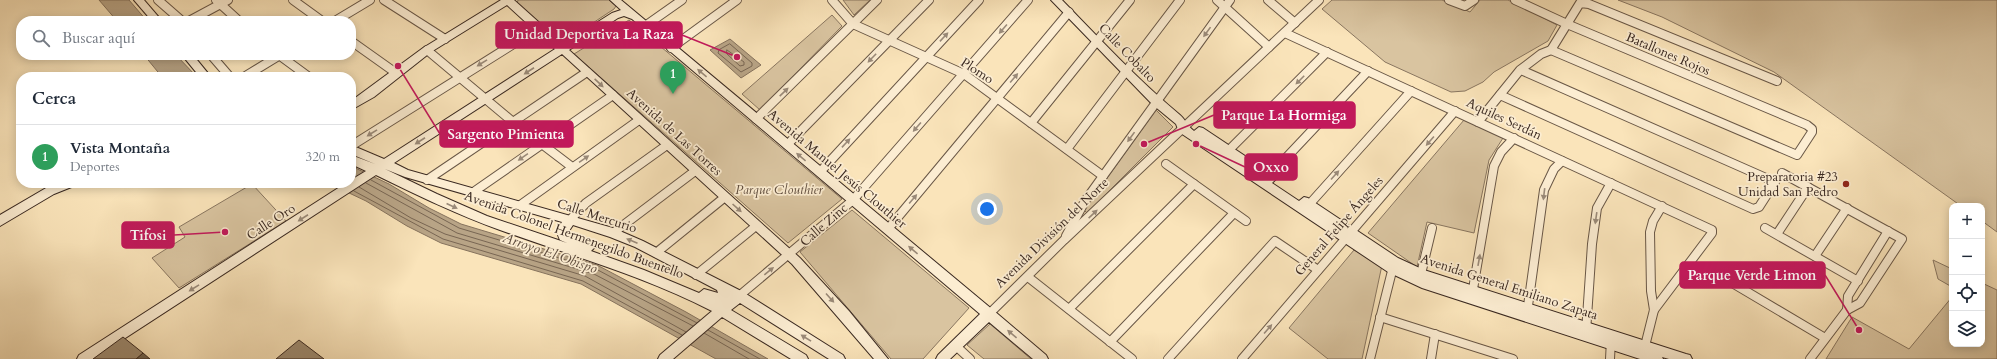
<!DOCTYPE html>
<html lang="es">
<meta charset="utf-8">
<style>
:root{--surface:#fff;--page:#f2f2f3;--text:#1f2937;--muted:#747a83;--line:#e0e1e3;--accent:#d93025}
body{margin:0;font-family:Cardo,serif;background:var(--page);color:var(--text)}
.controls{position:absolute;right:12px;bottom:12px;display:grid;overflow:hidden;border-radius:8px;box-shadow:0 2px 10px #0003}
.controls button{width:36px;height:36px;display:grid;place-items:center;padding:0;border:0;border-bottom:1px solid var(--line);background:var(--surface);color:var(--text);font:20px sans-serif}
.you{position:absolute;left:987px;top:209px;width:14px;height:14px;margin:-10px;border:3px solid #fff;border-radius:50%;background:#1a73e8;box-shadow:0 0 0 6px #1a73e833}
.badge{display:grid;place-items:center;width:26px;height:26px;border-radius:50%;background:var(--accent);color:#fff;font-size:13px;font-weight:700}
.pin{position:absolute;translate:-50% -33px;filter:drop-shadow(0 1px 2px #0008)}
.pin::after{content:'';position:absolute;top:21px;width:14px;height:12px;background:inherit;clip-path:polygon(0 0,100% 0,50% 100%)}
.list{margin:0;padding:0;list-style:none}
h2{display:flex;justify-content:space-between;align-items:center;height:52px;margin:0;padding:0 16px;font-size:17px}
h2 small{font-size:13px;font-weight:400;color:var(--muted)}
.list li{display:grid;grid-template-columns:26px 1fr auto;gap:12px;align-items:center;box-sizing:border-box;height:64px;padding:0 16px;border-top:1px solid var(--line)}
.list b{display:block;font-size:15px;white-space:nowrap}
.list p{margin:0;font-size:13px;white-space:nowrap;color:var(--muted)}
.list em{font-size:13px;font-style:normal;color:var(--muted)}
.icon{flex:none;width:22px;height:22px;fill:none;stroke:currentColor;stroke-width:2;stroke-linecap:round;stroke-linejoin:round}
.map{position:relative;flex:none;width:1997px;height:359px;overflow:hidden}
.search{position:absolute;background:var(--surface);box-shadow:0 2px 10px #0003;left:16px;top:16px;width:340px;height:44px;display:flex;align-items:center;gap:10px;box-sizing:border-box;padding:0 14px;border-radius:16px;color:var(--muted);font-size:15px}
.panel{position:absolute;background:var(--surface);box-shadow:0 2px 10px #0003;left:16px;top:72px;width:340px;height:116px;border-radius:16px}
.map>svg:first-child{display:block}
.green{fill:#d9c4a0;stroke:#897660}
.water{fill:#b8a486;stroke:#85725d}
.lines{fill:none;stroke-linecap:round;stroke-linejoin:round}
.shore{stroke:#786653;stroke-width:1}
.street-casing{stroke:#695746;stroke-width:10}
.secondary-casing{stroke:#392820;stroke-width:2}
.street{stroke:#fcedd2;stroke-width:8}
.secondary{fill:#fcedd2;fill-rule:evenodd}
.shaded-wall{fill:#6e614e;stroke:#392820}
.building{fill:#9d8a70;stroke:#392820}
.oneway{fill:#9a8a79}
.poi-dot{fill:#8f2418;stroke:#fcedd2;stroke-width:1.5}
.labels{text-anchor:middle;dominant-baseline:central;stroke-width:3.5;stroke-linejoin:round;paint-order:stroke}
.street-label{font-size:13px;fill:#392820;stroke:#fcedd2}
.poi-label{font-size:13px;fill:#392820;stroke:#fcedd2;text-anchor:end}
.park-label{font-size:13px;font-style:italic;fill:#614f40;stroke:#fcedd2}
.water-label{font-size:14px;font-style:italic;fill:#5f4d3f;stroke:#fcedd2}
.leader{fill:none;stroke:#c2185b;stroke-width:1.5}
.callout-dot{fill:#c2185b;stroke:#fcedd2;stroke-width:1.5}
.callout{fill:#c2185b;stroke:#c2185b;stroke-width:1.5}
.callout-label{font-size:14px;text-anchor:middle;font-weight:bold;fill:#fff}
</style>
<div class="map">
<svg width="1997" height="359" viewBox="0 0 1997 359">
<rect width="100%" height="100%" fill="#fae4ba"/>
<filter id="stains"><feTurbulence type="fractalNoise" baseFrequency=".005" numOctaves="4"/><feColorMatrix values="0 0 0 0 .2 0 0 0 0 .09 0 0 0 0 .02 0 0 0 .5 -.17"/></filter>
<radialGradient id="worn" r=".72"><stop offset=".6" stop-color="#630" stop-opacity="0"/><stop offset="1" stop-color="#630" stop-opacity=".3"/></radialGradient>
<g class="green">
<polygon points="518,0 609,0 616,6 614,9 564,42 559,43 517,4"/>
<polygon points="843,0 870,0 854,15"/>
<polygon points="1332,0 1442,0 1470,12 1480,0 1508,0 1557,25 1548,41 1494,72 1483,82 1465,91 1451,92 1385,62 1322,9"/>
<polygon points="1618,0 1997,0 1997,232 1982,221 1982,206 1961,206 1774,72 1662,17"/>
<polygon points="832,15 842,26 760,110 742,94"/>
<polygon points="629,20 842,199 788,243 574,54"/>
<polygon points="1156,110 1173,127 1087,213 1084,210"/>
<polygon points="1464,120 1503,138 1489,160 1474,233 1427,222 1417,267 1368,233"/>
<polygon points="252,184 286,221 179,288 152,258 185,237 179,227"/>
<polygon points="852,210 969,308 923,359 891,359 800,252"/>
<polygon points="1354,250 1382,265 1362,359 1328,359 1289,328"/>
<polygon points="1933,260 1952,269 1952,287 1938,279"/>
<polygon points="1982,283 1997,290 1997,359 1826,359 1852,317 1909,349 1952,297 1952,344 1982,344"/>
<polygon points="990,324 1031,359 984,359 967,345"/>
</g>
<g class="water">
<polygon points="99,0 129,0 147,21 117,21"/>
<polygon points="730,39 761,65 741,78 710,50"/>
<polygon points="144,55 176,55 197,77 162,77"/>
<polygon points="351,166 389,184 429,208 461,224 597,265 686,312 768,359 716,359 581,284 441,243 407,226 366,201 328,183 351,183"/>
</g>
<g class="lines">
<g class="shore">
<polygon points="730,44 752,63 752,66 741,72 718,53 719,50"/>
<polygon points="727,50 744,62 744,65 740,66 727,54"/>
<polyline points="371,180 459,228 596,269 697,323"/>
<polyline points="366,183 457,233 594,274 693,326"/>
<polyline points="359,187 411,218 445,234 585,276 686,332"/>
<polyline points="354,191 443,239 583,281 682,335"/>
<polyline points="708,330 760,359"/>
<polyline points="704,333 749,359"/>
</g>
<defs>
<g id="street">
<polyline points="158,0 182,21"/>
<polyline points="216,0 239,21"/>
<polyline points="293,0 322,21"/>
<polyline points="384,0 445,39"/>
<polyline points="832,0 853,24 964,74 1103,176"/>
<polyline points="1217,0 1269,47"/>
<polyline points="1268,0 1295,23"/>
<polyline points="1449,0 1465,6 1474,0"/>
<polyline points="1515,0 1567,24 1807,125 1812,129 1812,132 1797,155 1551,50"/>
<polyline points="189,21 228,0"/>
<polyline points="335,21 370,0"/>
<polyline points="645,26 682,0"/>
<polyline points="1285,33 1712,230 1712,233 1654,310"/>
<polyline points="351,41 396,73"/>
<polyline points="671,48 737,0"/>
<polyline points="427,50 513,122 572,167"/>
<polyline points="211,55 230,77"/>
<polyline points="279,55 309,77"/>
<polyline points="244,77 280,55"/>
<polyline points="1500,95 1753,209 1759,207 1775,182 1521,70"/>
<polyline points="756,119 877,0"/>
<polyline points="1478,122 1520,70 1541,54 1551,50 1580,3 1589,4 1777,81"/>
<polyline points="1031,123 1130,0"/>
<polyline points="787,145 929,0"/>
<polyline points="351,146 539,28"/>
<polyline points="1067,149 1180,0"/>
<polyline points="1224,155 1327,52"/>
<polyline points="1166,164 1246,221"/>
<polyline points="820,172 979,0"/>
<polyline points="1782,173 1902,239 1860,303 1847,310 1810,359"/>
<polyline points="1268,177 1368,71"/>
<polyline points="427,180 587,72"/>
<polyline points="472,193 613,95"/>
<polyline points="519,206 639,120"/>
<polyline points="1306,208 1411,91"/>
<polyline points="570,220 586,203 667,145"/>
<polyline points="1765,228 1858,281"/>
<polyline points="888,229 1069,12"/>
<polyline points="613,233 695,171"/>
<polyline points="1777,234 1808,187"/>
<polyline points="1066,236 1085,201 1230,0"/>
<polyline points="656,253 725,197"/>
<polyline points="1815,256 1847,208"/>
<polyline points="1421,274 1432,228"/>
<polyline points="696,275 756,226"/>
<polyline points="1028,277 1132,359"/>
<polyline points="1734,284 1825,338"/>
<polyline points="1472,295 1494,166 1501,152 1514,138"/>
<polyline points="739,296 853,200 1028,0"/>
<polyline points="1069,309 1194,184"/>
<polyline points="1847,310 1848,296 1888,231"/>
<polyline points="1527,313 1544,190 1554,169 1562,161"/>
<polyline points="989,314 1064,240 1319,0"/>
<polyline points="1380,317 1513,359"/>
<polyline points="1586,332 1592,244 1597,208 1611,183"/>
<polyline points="1110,342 1234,213"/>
<polyline points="956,346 970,359"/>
<polyline points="1645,346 1654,310 1651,291 1650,232 1653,221 1662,206"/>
<polyline points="1168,359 1275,241 1318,270"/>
<polyline points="1242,359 1455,111"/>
<polyline points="1370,359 1394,263"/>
<polyline points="1431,359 1435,334"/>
<polyline points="1610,359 1611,340"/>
</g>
<g id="secondary">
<polygon points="134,0 144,0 162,21 152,21"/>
<path d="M501,0h13l49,44 49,-31 9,-3 -11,-10h11l372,310 53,45 2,4h-15l-44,-37 -39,37h-14l2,-4 42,-41 -348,-295 -8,-3 -6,2 -49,32 231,208 49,53 39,48h-14l-82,-95 -230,-210 -168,109 14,7 205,58 30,13 100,51 100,63 2,4h-16l-89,-56 -9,7 75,45 2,4h-17l-69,-42 -49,42h-15l2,-4 52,-44c-68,-35 -140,-55 -212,-81 -42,-15 -83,-35 -124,-55l-283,184h-16l2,-4 267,-172h5v-3l15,-9 -15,-7v-9l24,9 -24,-10v-9l33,14 171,-110 -48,-44 -76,47 -57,45 -23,13v-9l72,-53zM385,169l20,8 157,45c-4,7 -6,11 -2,18l7,3 -80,-27 -50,-22zM573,225l37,12 25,10 82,43 1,3 -14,-4 -5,4 -55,-23 -53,-19 4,-4 -2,-3 -24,-10v-3z"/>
<path d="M1051,0h11c38,39 76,80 118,115 6,5 7,11 14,16l5,-4 4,1 72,48 1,3 -4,4 27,18 5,-4 4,1 90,60 26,12 262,84 4,1 2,4h-23l-7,-2 1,2h-23l-218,-71 -34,-16 -209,-140 -3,-8 -23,-19z"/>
<polygon points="182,55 193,55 211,77 200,77"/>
<polygon points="58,183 76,183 74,186 54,194 0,226 0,215 46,188"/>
</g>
</defs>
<use href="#street" class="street-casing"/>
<use href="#secondary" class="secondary-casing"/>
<use href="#street" class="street"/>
<use href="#secondary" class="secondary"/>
</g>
<polygon class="shaded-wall" points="143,353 150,359 136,359"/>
<g class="building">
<polygon points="123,337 143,353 136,359 93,359"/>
<polygon points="299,340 324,359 276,359"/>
</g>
<defs><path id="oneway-solid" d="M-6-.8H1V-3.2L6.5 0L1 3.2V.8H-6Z"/></defs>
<g class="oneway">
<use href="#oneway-solid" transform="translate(1003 29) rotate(131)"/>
<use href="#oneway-solid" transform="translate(1207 32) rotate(126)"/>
<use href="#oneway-solid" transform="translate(944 37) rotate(-47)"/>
<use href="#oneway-solid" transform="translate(872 58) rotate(134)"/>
<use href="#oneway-solid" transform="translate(482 63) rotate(148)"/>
<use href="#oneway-solid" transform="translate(529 71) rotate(147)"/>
<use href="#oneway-solid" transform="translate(702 73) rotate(-140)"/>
<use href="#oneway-solid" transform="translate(1014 78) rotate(-50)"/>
<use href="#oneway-solid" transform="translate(1300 80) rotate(135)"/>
<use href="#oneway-solid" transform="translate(599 83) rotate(43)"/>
<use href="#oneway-solid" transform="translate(784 92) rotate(-44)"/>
<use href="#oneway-solid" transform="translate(917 127) rotate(131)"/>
<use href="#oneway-solid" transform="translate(372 133) rotate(148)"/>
<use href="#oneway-solid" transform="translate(1131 137) rotate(126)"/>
<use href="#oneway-solid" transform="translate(420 141) rotate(147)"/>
<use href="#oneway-solid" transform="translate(1430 141) rotate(131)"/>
<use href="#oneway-solid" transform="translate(846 143) rotate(-47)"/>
<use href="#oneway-solid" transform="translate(523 157) rotate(145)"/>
<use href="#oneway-solid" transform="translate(801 157) rotate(-140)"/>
<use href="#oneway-solid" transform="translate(584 159) rotate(-35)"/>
<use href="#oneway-solid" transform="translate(1335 175) rotate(-48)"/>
<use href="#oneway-solid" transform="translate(1544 194) rotate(97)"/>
<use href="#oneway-solid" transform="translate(913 199) rotate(-50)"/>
<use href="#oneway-solid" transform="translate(452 206) rotate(25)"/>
<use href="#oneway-solid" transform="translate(737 208) rotate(42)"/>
<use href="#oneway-solid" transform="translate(1093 214) rotate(-43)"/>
<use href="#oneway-solid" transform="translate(303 218) rotate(147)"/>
<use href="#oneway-solid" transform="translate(1596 218) rotate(98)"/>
<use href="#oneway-solid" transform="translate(632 241) rotate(-157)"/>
<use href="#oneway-solid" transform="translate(913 250) rotate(-140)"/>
<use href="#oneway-solid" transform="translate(1479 260) rotate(-80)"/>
<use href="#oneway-solid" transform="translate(769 271) rotate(-39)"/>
<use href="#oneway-solid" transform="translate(194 288) rotate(148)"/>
<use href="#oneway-solid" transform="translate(830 298) rotate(48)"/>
<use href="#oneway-solid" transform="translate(1268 329) rotate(-49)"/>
<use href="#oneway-solid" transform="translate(1012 334) rotate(-140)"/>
<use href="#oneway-solid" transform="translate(806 338) rotate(-148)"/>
</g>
<circle class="poi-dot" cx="1846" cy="184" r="4"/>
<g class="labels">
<g class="street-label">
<text transform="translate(1127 53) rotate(46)">Calle Cobalto</text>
<text transform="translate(1668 54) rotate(23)">Batallones Rojos</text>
<text transform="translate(977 71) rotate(33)">Plomo</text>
<text transform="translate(1504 119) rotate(25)">Aquiles Serdán</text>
<text transform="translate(674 132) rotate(42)">Avenida de Las Torres</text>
<text transform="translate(837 169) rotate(40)">Avenida Manuel Jesús Clouthier</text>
<text transform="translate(597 216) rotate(18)">Calle Mercurio</text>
<text transform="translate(271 222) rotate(-33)">Calle Oro</text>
<text transform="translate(824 225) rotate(-41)">Calle Zinc</text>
<text transform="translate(1339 226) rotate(-49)">General Felipe Ángeles</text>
<text transform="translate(1052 233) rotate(-44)">Avenida División del Norte</text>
<text transform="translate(574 235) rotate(20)">Avenida Colonel Hermenegildo Buentello</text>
<text transform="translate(1509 287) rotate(18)">Avenida General Emiliano Zapata</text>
</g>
<g class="poi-label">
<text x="1838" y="177">Preparatoria #23<tspan x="1838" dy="15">Unidad San Pedro</tspan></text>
</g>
<g class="park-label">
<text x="779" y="190">Parque Clouthier</text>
</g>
<g class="water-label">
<text transform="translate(550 253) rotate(19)">Arroyo El Obispo</text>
</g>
</g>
<path class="leader" d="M737 57L682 35M1144 144L1214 115M398 66L440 134M1196 144L1245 167M225 232L174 235M1859 330L1825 275"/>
<g class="callout-dot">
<circle cx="737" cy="57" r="4"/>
<circle cx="1144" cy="144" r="4"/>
<circle cx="398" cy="66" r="4"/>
<circle cx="1196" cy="144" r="4"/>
<circle cx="225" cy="232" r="4"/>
<circle cx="1859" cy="330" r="4"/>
</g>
<g class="callout">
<rect x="496" y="22" width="186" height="26" rx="4"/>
<rect x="1214" y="102" width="141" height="26" rx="4"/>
<rect x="440" y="121" width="133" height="26" rx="4"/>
<rect x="1245" y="154" width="52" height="26" rx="4"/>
<rect x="122" y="222" width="52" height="26" rx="4"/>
<rect x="1680" y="262" width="145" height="26" rx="4"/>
</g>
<g class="callout-label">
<text x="589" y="39">Unidad Deportiva La Raza</text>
<text x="1284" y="120">Parque La Hormiga</text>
<text x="506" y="139">Sargento Pimienta</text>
<text x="1271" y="172">Oxxo</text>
<text x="148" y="240">Tifosi</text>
<text x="1752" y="280">Parque Verde Limon</text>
</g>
<rect width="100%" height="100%" filter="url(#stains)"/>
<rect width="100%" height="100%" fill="url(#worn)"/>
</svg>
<div class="controls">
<button>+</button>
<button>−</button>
<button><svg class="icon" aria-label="locate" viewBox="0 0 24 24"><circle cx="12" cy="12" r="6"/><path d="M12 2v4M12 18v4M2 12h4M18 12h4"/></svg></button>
<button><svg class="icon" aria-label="layers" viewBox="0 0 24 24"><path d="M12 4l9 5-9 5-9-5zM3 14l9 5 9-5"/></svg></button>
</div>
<div class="you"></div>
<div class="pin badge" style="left:673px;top:94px;background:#2e9e5b">1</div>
<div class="search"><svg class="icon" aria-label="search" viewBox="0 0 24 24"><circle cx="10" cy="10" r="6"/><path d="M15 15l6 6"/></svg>Buscar aquí</div>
<section class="panel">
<h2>Cerca<small></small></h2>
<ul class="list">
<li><span class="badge" style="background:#2e9e5b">1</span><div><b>Vista Montaña</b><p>Deportes</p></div><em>320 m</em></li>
</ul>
</section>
</div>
